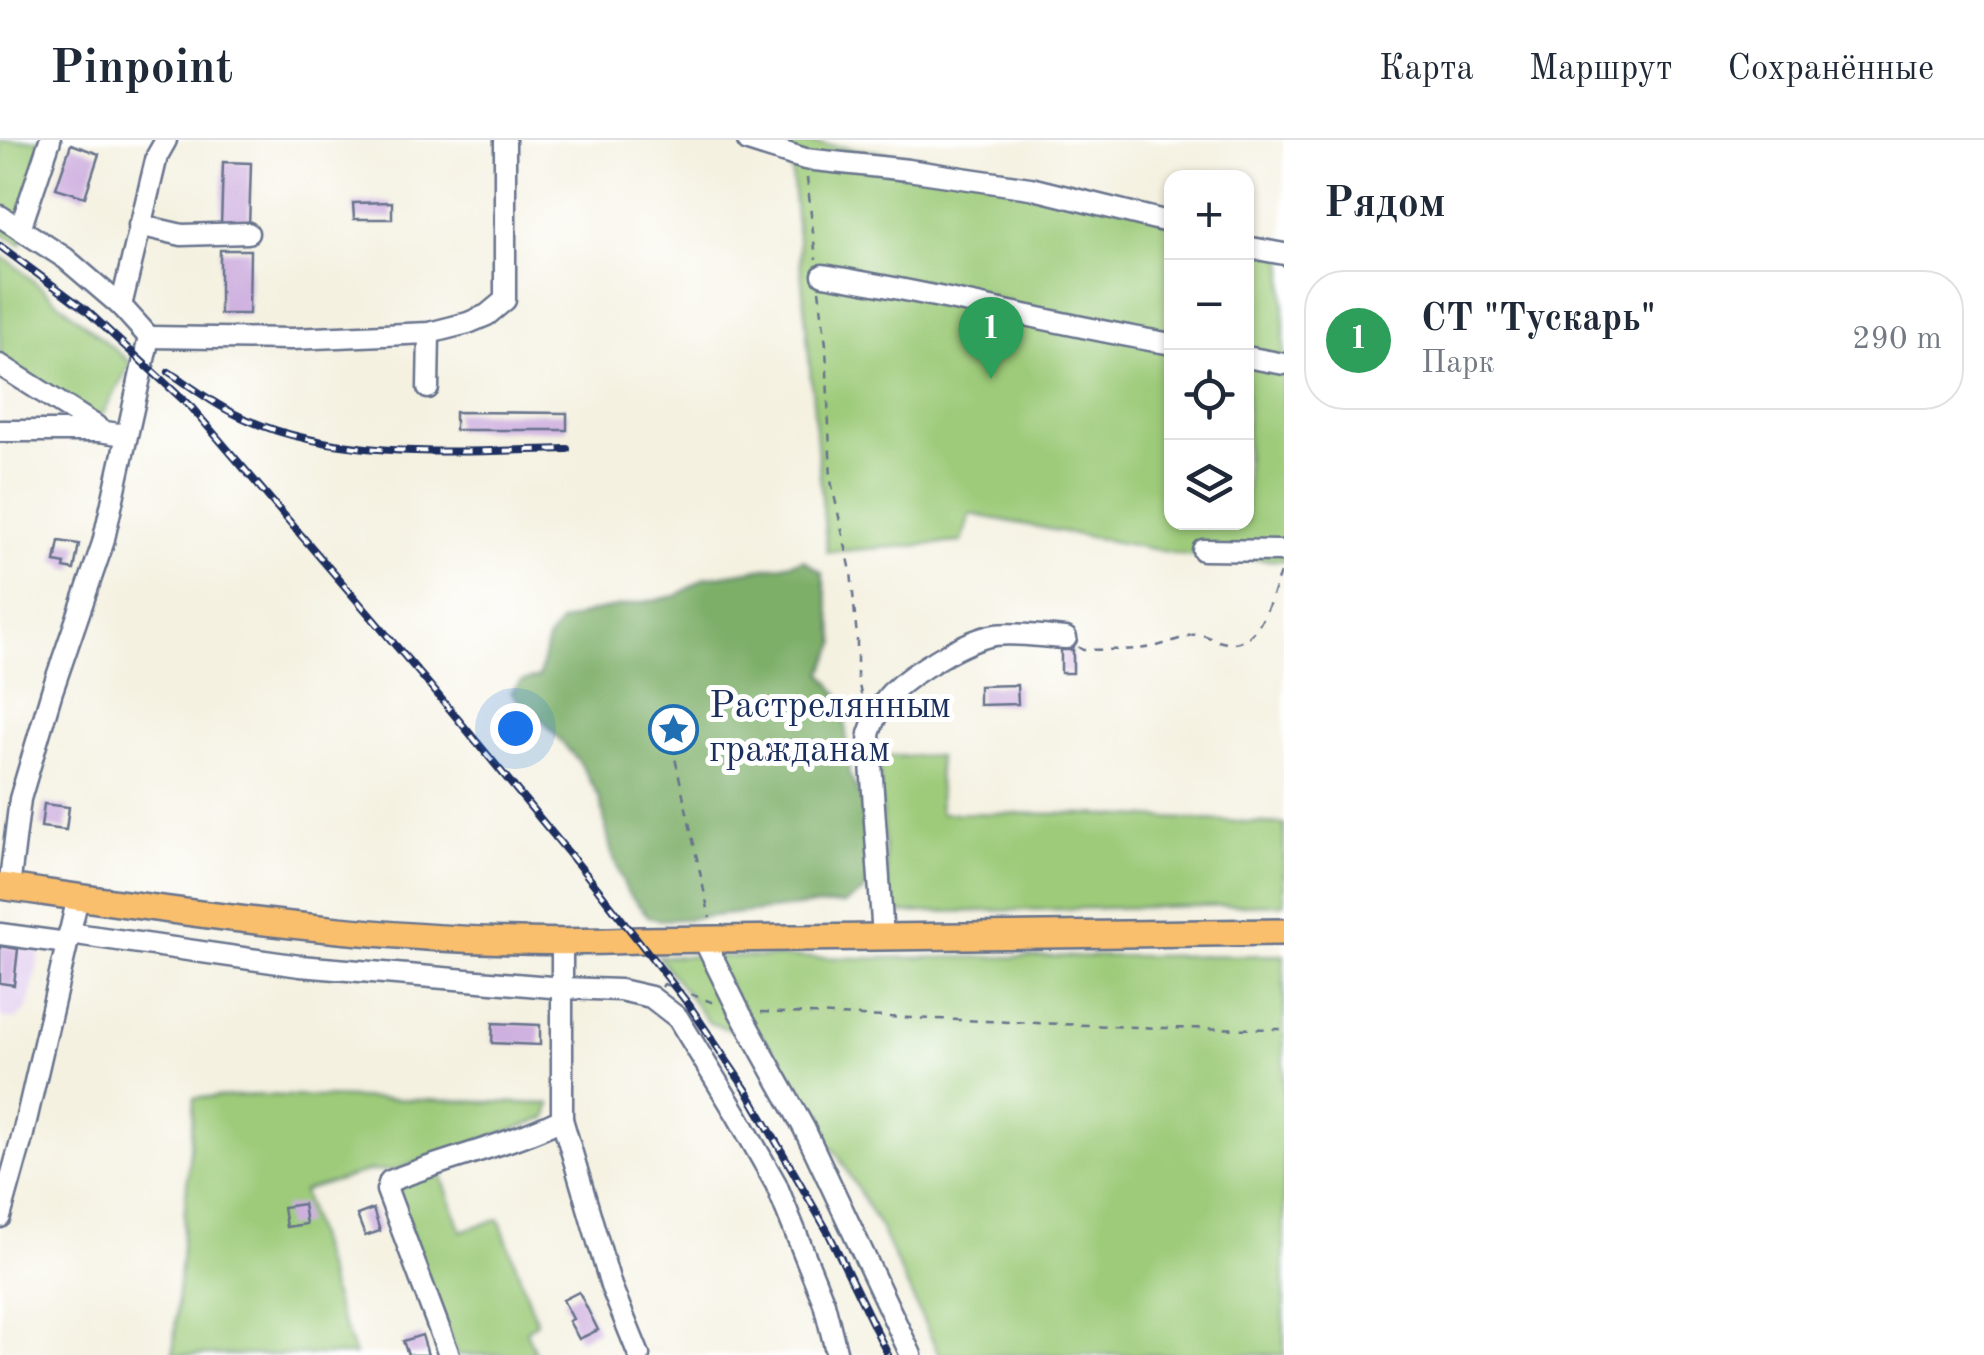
<!DOCTYPE html>
<html lang="ru">
<meta charset="utf-8">
<style>
:root{--surface:#fff;--page:#f6f6f7;--text:#1f2937;--muted:#747a83;--line:#e0e1e3;--accent:#b45309}
body{margin:0;font-family:"Old Standard TT",serif;background:var(--page);color:var(--text)}
.controls{position:absolute;right:30px;top:30px;display:grid;overflow:hidden;border-radius:20px;box-shadow:0 2px 8px #0004}
.controls button{width:90px;height:90px;display:grid;place-items:center;padding:0;border:0;border-bottom:2px solid var(--line);background:var(--surface);color:var(--text);font:50px sans-serif}
.you{position:absolute;left:515px;top:588px;width:35px;height:35px;margin:-25px;border:8px solid #fff;border-radius:50%;background:#1a73e8;box-shadow:0 0 0 15px #1a73e833}
.badge{display:grid;place-items:center;width:65px;height:65px;border-radius:50%;background:var(--accent);color:#fff;font-size:32px;font-weight:700}
.pin{position:absolute;translate:-50% -82px;filter:drop-shadow(0 2px 5px #0008)}
.pin::after{content:'';position:absolute;top:52px;width:35px;height:30px;background:inherit;clip-path:polygon(0 0,100% 0,50% 100%)}
.list{margin:0;padding:0;list-style:none}
h2{display:flex;justify-content:space-between;align-items:center;height:130px;margin:0;padding:0 40px;font-size:42px}
h2 small{font-size:32px;font-weight:400;color:var(--muted)}
.list li{display:grid;grid-template-columns:65px 1fr auto;gap:30px;align-items:center;box-sizing:border-box;height:140px;margin:0 20px 20px;padding:0 20px;border:2px solid var(--line);border-radius:40px}
.list b{display:block;font-size:38px;white-space:nowrap}
.list p{margin:0;font-size:32px;white-space:nowrap;color:var(--muted)}
.list em{font-size:32px;font-style:normal;color:var(--muted)}
.icon{flex:none;width:55px;height:55px;fill:none;stroke:currentColor;stroke-width:2;stroke-linecap:round;stroke-linejoin:round}
.map{position:relative;flex:none;width:1284px;height:1215px;overflow:hidden}
header{display:flex;align-items:center;gap:60px;box-sizing:border-box;height:140px;padding:0 50px;background:var(--surface);border-bottom:2px solid var(--line)}
header strong{font-size:48px}
nav{display:flex;gap:55px;margin-inline-start:auto;font-size:35px}
main{display:flex}
aside{flex:1;background:var(--surface)}
.map>svg:first-child{display:block}
.built{fill:#e5d3f0}
.green{fill:#9dcb79;stroke:#5c7d6c;stroke-width:2.5}
.forest{fill:#7eaf69;stroke:#4c6f64;stroke-width:2.5}
.building{fill:#ceafdf}
.lines{fill:none;stroke-linecap:round;stroke-linejoin:round}
.minor-casing{stroke:#67738c;stroke-width:25}
.major-casing{stroke:#67738c;stroke-width:30}
.path{stroke:#67738c;stroke-width:2.5;stroke-dasharray:8 8;stroke-linecap:butt}
.minor{stroke:#fff;stroke-width:20}
.major{stroke:#f9bf6d;stroke-width:25}
.rail-casing{stroke:#1b2f5e;stroke-width:8}
.rail{stroke:#fff;stroke-width:4;stroke-dasharray:11;stroke-linecap:butt}
.labels{text-anchor:middle;dominant-baseline:central;stroke-width:10;stroke-linejoin:round;paint-order:stroke}
.poi-label{font-size:38px;fill:#1b2f5e;stroke:#fff;text-anchor:start}
</style>
<header>
<strong>Pinpoint</strong>
<nav><a>Карта</a><a>Маршрут</a><a>Сохранённые</a></nav>
</header>
<main>
<div class="map">
<svg width="1284" height="1215" viewBox="0 0 1284 1215">
<rect width="100%" height="100%" fill="#fff"/>
<filter id="ink" filterUnits="userSpaceOnUse"><feTurbulence type="fractalNoise" baseFrequency=".01" numOctaves="2"/><feDisplacementMap in="SourceGraphic" scale="20" xChannelSelector="R" yChannelSelector="G"/><feConvolveMatrix kernelMatrix="1 2 1 2 8 2 1 2 1" color-interpolation-filters="sRGB"/></filter>
<filter id="wash" filterUnits="userSpaceOnUse"><feTurbulence type="fractalNoise" baseFrequency=".0048" numOctaves="4" result="noise"/><feDisplacementMap in="SourceGraphic" scale="40" xChannelSelector="R" yChannelSelector="G"/><feGaussianBlur stdDeviation="2.25" result="paint"/><feColorMatrix in="noise" values="0 0 0 0 0 0 0 0 0 0 0 0 0 0 0 0 0 1.4 0 .05"/><feComposite in="paint" operator="in"/></filter>
<g filter="url(#wash)">
<rect width="100%" height="100%" fill="#f4f1e0"/>
<polygon class="built" points="0,804 41,810 28,869 15,880 0,878"/>
<g class="green">
<polygon points="0,0 56,0 31,81 21,104 0,93"/>
<polygon points="789,0 965,23 1171,73 1172,382 1246,382 1247,97 1284,104 1284,421 1184,415 970,374 962,402 827,412"/>
<polygon points="0,116 12,123 131,223 96,286 0,225"/>
<polygon points="878,616 938,616 940,673 1086,674 1284,684 1284,764 897,773 888,753"/>
<polygon points="1284,815 1284,1215 939,1215 881,1089 839,1017 806,977 766,901 709,883 658,816 867,818"/>
<polygon points="260,955 550,964 547,978 392,1031 369,1031 303,1051 336,1166 355,1215 173,1215 194,958"/>
<polygon points="438,1026 461,1091 499,1079 537,1182 526,1191 536,1215 456,1215 393,1047"/>
</g>
<polygon class="forest" points="804,420 822,433 836,504 822,533 844,562 849,634 862,660 867,701 870,737 865,751 844,764 807,766 685,779 660,780 649,777 627,752 611,711 600,659 580,623 538,575 524,566 511,552 522,541 539,537 548,499 560,483 594,471 676,456 705,438 778,426"/>
<g id="blocks">
<g class="building">
<polygon points="71,4 99,14 85,57 56,48"/>
<polygon points="223,22 251,23 249,88 221,87"/>
<polygon points="392,62 392,79 354,79 353,63"/>
<polygon points="220,110 250,110 249,174 220,174"/>
<polygon points="455,272 567,273 567,290 455,290"/>
<polygon points="59,401 79,404 74,430 64,428 65,424 55,422"/>
<rect x="1061" y="510" width="12" height="23"/>
<polygon points="1017,545 1018,564 979,565 979,546"/>
<polygon points="44,664 69,667 66,690 41,687"/>
<polygon points="0,806 18,809 14,845 0,843"/>
<polygon points="493,883 540,885 540,905 492,903"/>
<polygon points="303,1064 306,1084 286,1087 283,1067"/>
<polygon points="373,1069 380,1091 365,1096 357,1075"/>
<polygon points="579,1152 598,1190 579,1199 569,1181 573,1179 563,1160"/>
<polygon points="422,1195 428,1215 408,1215 403,1201"/>
</g>
</g>
</g>
<g filter="url(#ink)">
<use href="#blocks" fill-opacity="0" stroke="#67738c" stroke-width="2.5"/>
<g class="lines">
<defs>
<g id="minor">
<polyline points="748,1 805,19 908,30 1030,48 1172,83"/>
<polyline points="0,76 65,118 121,166 149,197"/>
<polyline points="139,85 182,95 248,93"/>
<polyline points="20,89 50,0"/>
<polyline points="1246,107 1284,114"/>
<path d="M823,135c117,19 231,49 349,69"/>
<polyline points="121,166 157,16 166,0"/>
<polyline points="149,197 292,199 429,193 468,183 487,175 505,160 505,0"/>
<polyline points="1246,217 1284,224"/>
<polyline points="0,225 96,286 99,291"/>
<polyline points="428,248 429,193"/>
<polyline points="0,291 99,291 125,295"/>
<polyline points="1203,410 1284,411"/>
<polyline points="9,748 20,659 52,551 103,403 149,197"/>
<polyline points="69,793 300,826 563,848 620,850 651,857 678,878 737,975 776,1044 824,1163 837,1215"/>
<polyline points="0,794 67,803"/>
<path d="M883,797l-14,-203c5,-15 11,-30 22,-41 22,-21 74,-53 104,-58 20,-3 50,2 71,3"/>
<polyline points="704,800 739,871 804,988 911,1215"/>
<polyline points="562,804 562,979 611,1146 639,1215"/>
<polyline points="0,1077 22,998 78,757"/>
<path d="M449,1215l-62,-165 3,-9c57,-23 117,-35 172,-62"/>
</g>
<path id="major" d="M0,746c211,30 426,64 639,54l645,-8"/>
</defs>
<use href="#minor" class="minor-casing"/>
<use href="#major" class="major-casing"/>
<g class="path">
<polyline points="807,38 816,119"/>
<polyline points="819,150 826,205 831,341 851,431 857,498 857,536 863,563"/>
<path d="M1078,507l5,3c21,-1 43,1 63,-2 16,-2 31,-9 46,-13 11,-3 19,5 30,7 39,10 49,-47 59,-72"/>
<polyline points="672,604 710,778"/>
<polyline points="662,847 664,844 714,863"/>
<polyline points="761,872 1161,888 1284,889"/>
</g>
<use href="#minor" class="minor"/>
<use href="#major" class="major"/>
<defs>
<g id="rail">
<polyline points="0,106 86,170 192,268 433,549 586,734 689,865 747,951 828,1092 888,1215"/>
<path d="M169,232c26,17 50,36 79,48 94,41 218,31 319,29"/>
</g>
</defs>
<use href="#rail" class="rail-casing"/>
<use href="#rail" class="rail"/>
</g>
</g>
<defs>
<symbol id="sight-ring" viewBox="-11 -11 22 22"><circle r="9.5" fill="#fff" stroke="#1f6fb2" stroke-width="1.5"/><path d="M0-6L1.8-2.2L6-1.7L2.9 1.2L3.7 5.4L0 3.3L-3.7 5.4L-2.9 1.2L-6-1.7L-1.8-2.2Z" fill="#1f6fb2"/></symbol>
</defs>
<g fill-rule="evenodd">
<use href="#sight-ring" x="646" y="562" width="55" height="55"/>
</g>
<g class="labels">
<g class="poi-label">
<text x="709" y="567">Растрелянным<tspan x="709" dy="44">гражданам</tspan></text>
</g>
</g>
</svg>
<div class="controls">
<button>+</button>
<button>−</button>
<button><svg class="icon" aria-label="locate" viewBox="0 0 24 24"><circle cx="12" cy="12" r="6"/><path d="M12 2v4M12 18v4M2 12h4M18 12h4"/></svg></button>
<button><svg class="icon" aria-label="layers" viewBox="0 0 24 24"><path d="M12 4l9 5-9 5-9-5zM3 14l9 5 9-5"/></svg></button>
</div>
<div class="you"></div>
<div class="pin badge" style="left:991px;top:239px;background:#2e9e5b">1</div>
</div>
<aside>
<h2>Рядом<small></small></h2>
<ul class="list">
<li><span class="badge" style="background:#2e9e5b">1</span><div><b>СТ &quot;Тускарь&quot;</b><p>Парк</p></div><em>290 m</em></li>
</ul>
</aside>
</main>
